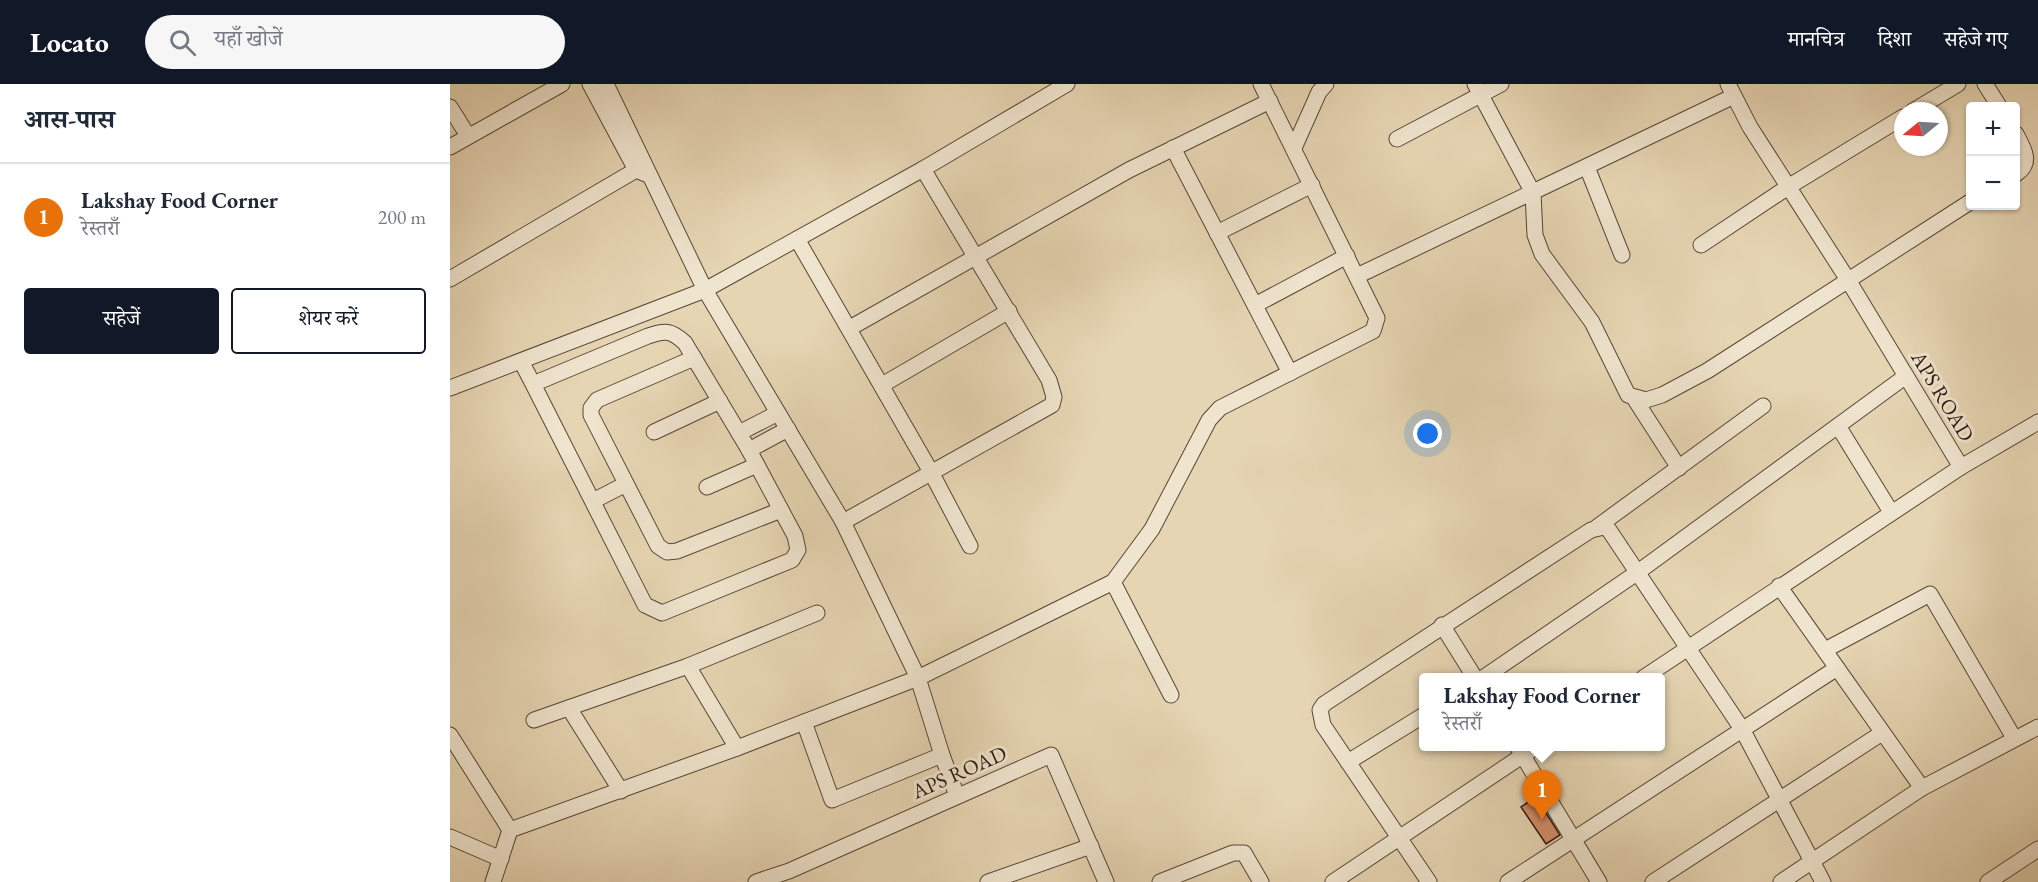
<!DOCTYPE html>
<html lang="hi">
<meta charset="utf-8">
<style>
:root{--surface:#fff;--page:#f6f6f7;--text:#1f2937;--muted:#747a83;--line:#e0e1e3;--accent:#111827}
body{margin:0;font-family:"EB Garamond","Noto Serif Devanagari",serif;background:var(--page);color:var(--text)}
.controls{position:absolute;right:18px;top:18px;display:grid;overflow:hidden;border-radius:6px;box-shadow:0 2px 4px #0004}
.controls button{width:54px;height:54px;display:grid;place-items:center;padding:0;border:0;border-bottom:2px solid var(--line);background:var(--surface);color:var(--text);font:30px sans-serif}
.compass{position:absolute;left:1444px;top:18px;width:54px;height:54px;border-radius:50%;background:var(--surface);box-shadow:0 2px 4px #0004;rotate:252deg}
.you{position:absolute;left:978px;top:350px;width:21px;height:21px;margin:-15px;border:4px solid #fff;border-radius:50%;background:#1a73e8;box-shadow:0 0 0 9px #1a73e833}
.badge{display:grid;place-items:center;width:39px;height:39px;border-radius:50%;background:var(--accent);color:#fff;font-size:20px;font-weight:700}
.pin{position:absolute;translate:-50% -50px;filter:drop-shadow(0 2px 3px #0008)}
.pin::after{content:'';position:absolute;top:32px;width:21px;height:18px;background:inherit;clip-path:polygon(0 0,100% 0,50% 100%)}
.popup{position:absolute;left:969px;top:589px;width:246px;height:78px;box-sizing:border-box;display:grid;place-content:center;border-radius:6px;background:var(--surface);filter:drop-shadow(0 2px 4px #0005);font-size:20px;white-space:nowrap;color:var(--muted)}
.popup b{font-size:22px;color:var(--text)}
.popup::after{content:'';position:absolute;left:50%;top:100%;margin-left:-12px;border:12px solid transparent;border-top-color:var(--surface)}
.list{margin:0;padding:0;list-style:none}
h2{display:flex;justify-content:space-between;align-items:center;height:78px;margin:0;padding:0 24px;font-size:26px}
h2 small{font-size:20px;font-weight:400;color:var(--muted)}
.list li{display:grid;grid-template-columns:39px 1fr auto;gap:18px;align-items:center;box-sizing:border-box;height:108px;padding:0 24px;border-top:2px solid var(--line)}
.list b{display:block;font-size:22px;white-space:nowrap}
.list p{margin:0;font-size:20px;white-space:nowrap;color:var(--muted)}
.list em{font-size:20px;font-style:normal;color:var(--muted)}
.actions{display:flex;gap:12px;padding:18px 24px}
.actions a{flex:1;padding:14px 0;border:2px solid var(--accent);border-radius:6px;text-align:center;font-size:21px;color:var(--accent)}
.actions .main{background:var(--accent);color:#fff}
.icon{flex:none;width:33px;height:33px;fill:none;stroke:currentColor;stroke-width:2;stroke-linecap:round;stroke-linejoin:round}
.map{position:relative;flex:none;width:1588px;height:798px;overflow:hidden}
header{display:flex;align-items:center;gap:36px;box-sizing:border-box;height:84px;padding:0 30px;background:var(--accent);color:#fff}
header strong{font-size:28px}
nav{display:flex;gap:33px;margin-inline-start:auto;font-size:21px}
.search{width:420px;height:54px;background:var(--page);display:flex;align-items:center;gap:15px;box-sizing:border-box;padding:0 21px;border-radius:33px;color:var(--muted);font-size:22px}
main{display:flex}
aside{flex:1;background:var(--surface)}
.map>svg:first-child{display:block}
.building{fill:#d58e69;stroke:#28170c;stroke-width:1.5}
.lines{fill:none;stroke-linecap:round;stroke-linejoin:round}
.minor-casing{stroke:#584636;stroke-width:17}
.minor{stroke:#efe4ce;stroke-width:15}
.labels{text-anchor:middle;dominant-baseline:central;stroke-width:6;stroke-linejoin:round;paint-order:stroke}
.street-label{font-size:21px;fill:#28170c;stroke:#efe4ce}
</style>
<header>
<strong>Locato</strong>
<div class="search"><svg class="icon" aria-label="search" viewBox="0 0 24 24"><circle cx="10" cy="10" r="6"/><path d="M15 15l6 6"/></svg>यहाँ खोजें</div>
<nav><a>मानचित्र</a><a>दिशा</a><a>सहेजे गए</a></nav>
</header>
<main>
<aside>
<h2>आस-पास<small></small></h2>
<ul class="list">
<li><span class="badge" style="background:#e8710a">1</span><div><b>Lakshay Food Corner</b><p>रेस्तराँ</p></div><em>200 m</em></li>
</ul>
<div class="actions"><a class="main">सहेजें</a><a>शेयर करें</a></div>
</aside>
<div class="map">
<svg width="1588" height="798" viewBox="0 0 1588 798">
<rect width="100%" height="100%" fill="#e6d5b3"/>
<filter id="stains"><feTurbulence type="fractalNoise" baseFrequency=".00333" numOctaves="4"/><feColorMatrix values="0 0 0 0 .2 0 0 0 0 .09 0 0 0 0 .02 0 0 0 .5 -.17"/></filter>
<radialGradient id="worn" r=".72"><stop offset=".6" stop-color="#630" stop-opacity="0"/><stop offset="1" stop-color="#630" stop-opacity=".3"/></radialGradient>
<polygon class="building" points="1086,713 1110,751 1096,760 1071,723"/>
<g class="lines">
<defs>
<g id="minor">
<polyline points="140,0 186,86 196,90"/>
<polyline points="156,0 255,206 393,438 468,594 492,671"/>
<polyline points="1025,0 1083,109 1085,151 1092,170 1142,238 1178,311 1196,316 1212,311 1257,287 1520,118"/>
<polyline points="1535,0 1549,22"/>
<polyline points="0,23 18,52"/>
<polyline points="1463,27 1508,0"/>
<path d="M1566,50c8,15 17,29 0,40"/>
<polyline points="947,55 1051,0"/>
<polyline points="0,63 112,0"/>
<polyline points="723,64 840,289"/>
<polyline points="844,64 869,8 876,0"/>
<polyline points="1137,83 1172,171"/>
<polyline points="767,149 862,101"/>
<polyline points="347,155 481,388 520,462"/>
<polyline points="1251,161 1338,103 1453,33"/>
<polyline points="907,192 1284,12"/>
<polyline points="0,195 186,86"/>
<polyline points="805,221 897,172"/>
<polyline points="400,244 679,86 820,17"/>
<polyline points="244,274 147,316 141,324 141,331 208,462 217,468 227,467 331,426"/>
<path d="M71,277l12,23 112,221 17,8 130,-53 6,-10 -3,-14 -46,-86 -64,-107c-14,-13 -20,-13 -37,-7l-115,48"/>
<polyline points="432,301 559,227"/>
<polyline points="0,304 255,206 473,85 617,0"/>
<polyline points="1184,314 1229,384"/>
<polyline points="1388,342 1441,428"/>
<polyline points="204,348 270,317"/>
<polyline points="289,349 328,329"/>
<polyline points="299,366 338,345"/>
<polyline points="1511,383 1588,338"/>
<polyline points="257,403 307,381"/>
<polyline points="143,417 176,400"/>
<polyline points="393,438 602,321 604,313 599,296 473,85"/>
<polyline points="1147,443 1313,322"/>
<polyline points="663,498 702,445 759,336 770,324 923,247 927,234 811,0"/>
<polyline points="1329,502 1472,704"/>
<polyline points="992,541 1025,594"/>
<polyline points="1375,566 1480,510 1564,654"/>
<polyline points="238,582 287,664"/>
<polyline points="1033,594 1188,488 1456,292"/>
<polyline points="1193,594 1511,383 1398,196 1300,43 1278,0"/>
<polyline points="119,624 171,707"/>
<polyline points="84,636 238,582 367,529"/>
<polyline points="354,638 382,716 492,671 507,712"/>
<polyline points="0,651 60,746"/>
<polyline points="1067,662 1149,798"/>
<polyline points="898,678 974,631"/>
<polyline points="0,753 51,775"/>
<polyline points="43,798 60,746 287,664 468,594 663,498 721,611"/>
<polyline points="306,798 339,787 601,671 656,798"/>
<polyline points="538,798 641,762"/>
<polyline points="710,798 783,769 794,769 811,798"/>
<polyline points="883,798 1087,662"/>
<polyline points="979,798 873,641 870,626 874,620 1141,446 1154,443 1159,446 1292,645 1373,798"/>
<polyline points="1058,798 1387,584"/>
<polyline points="1203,798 1432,649"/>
<polyline points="1331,798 1472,704 1588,643"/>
<polyline points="1538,798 1588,765"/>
</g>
</defs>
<use href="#minor" class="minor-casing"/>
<use href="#minor" class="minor"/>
</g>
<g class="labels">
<g class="street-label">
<text transform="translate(1493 312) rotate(59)">APS ROAD</text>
<text transform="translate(509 688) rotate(-24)">APS ROAD</text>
</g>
</g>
<rect width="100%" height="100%" filter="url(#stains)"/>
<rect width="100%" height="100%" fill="url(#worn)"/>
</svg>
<div class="controls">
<button>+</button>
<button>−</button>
</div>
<svg class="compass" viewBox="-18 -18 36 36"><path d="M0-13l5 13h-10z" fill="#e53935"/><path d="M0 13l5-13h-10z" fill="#747a83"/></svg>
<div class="you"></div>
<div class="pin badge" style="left:1092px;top:736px;background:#e8710a">1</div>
<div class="popup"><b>Lakshay Food Corner</b>रेस्तराँ</div>
</div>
</main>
